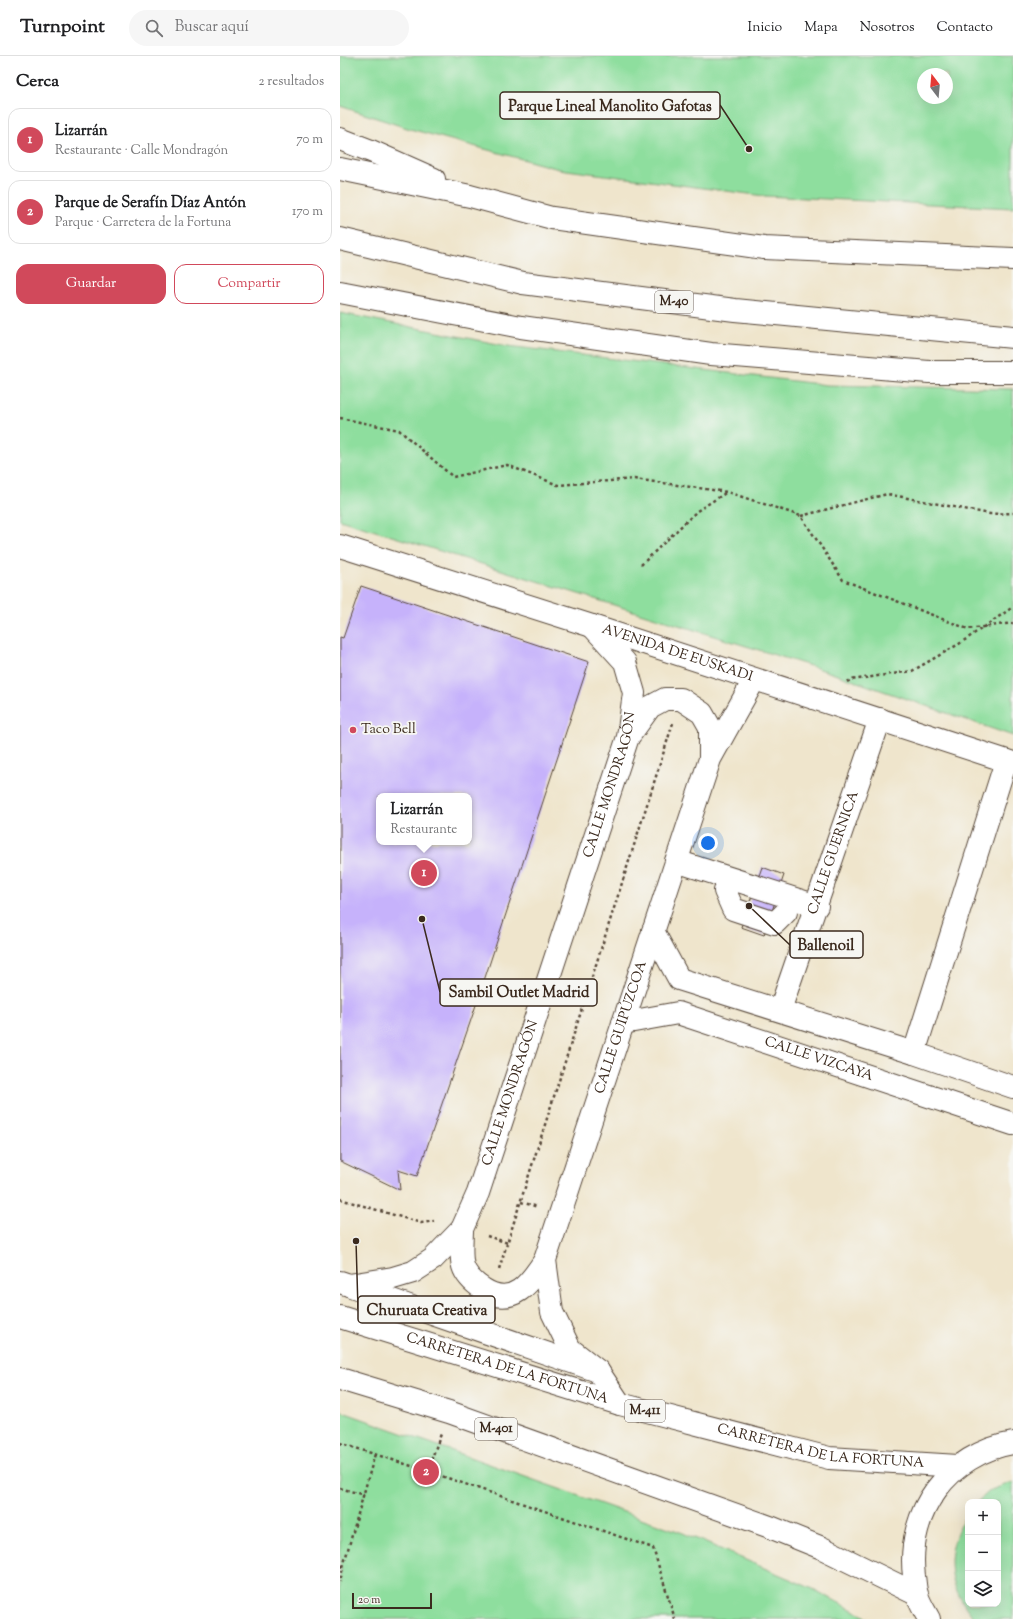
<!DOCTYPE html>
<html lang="es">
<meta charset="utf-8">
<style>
:root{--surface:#fff;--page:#f6f6f6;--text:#202124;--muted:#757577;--line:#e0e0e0;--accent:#d1495b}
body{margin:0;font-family:"Sorts Mill Goudy",serif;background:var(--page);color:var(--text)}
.controls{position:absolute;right:12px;bottom:12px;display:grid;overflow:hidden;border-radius:8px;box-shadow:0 4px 16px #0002}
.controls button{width:36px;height:36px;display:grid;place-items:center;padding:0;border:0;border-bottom:1px solid var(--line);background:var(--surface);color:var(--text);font:20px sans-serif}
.compass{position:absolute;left:577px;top:12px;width:36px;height:36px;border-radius:50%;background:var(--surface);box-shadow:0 4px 16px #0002;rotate:344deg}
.scale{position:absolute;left:12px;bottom:10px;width:80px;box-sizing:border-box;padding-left:4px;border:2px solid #3b2a1e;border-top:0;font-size:11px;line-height:14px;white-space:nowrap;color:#3b2a1e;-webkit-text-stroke:3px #f6f6f2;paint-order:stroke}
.you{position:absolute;left:368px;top:787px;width:14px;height:14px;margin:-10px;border:3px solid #fff;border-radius:50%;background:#1a73e8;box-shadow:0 0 0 6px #1a73e833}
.badge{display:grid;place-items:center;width:26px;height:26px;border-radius:50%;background:var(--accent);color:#fff;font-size:13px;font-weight:700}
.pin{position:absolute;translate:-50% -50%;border:2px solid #fff;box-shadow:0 1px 4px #0006}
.popup{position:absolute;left:36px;top:737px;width:96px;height:52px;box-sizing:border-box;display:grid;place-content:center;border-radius:8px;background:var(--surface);filter:drop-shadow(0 1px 3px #0005);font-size:13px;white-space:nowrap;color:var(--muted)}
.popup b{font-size:15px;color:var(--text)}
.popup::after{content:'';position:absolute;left:50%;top:100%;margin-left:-8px;border:8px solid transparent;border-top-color:var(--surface)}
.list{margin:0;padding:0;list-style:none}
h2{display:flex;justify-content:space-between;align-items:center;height:52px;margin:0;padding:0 16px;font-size:17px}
h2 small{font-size:13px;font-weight:400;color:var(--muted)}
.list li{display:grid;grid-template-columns:26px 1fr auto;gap:12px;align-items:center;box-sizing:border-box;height:64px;margin:0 8px 8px;padding:0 8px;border:1px solid var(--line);border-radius:12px}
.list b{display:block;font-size:15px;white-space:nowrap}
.list p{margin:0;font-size:13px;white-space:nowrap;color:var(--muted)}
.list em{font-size:13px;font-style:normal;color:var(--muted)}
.actions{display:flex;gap:8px;padding:12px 16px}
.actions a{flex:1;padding:9px 0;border:1px solid var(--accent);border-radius:12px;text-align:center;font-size:14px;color:var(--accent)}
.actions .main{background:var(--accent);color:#fff}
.icon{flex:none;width:22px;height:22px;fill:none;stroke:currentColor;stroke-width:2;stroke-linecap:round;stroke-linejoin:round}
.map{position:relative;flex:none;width:673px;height:1563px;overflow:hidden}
header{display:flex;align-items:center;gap:24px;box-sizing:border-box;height:56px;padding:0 20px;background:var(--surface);border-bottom:1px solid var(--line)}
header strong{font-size:19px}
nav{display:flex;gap:22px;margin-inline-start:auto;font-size:14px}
.search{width:280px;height:36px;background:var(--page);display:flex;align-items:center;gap:10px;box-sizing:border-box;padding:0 14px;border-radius:22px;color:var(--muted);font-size:15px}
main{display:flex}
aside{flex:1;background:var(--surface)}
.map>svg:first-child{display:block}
.green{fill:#8ede9e;stroke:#64845e;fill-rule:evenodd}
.building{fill:#c6b2fb;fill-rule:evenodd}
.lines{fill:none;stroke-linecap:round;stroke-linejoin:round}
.minor-casing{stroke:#564638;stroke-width:24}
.major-casing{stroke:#564638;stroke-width:24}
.highway-casing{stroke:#564638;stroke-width:24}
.path{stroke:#564638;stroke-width:2.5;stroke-dasharray:3 3;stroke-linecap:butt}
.minor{stroke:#fff;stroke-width:22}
.major{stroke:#fff;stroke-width:22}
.highway{stroke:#fff;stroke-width:22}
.poi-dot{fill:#d1495b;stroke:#f6f6f2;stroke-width:1.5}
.labels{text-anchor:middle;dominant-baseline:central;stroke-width:3.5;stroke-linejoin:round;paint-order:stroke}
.shield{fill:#f6f6f2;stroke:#73675e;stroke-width:1}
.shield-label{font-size:13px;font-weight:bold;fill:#3b2a1e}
.street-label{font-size:14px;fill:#3b2a1e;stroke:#f6f6f2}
.poi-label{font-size:14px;fill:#3b2a1e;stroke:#f6f6f2;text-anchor:start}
.leader{fill:none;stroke:#3b2a1e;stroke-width:1.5}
.callout-dot{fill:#3b2a1e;stroke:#f6f6f2;stroke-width:1.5}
.callout{fill:#f6f6f2;stroke:#3b2a1e;stroke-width:1.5}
.callout-label{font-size:15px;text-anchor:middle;font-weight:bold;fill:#3b2a1e}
</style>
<header>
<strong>Turnpoint</strong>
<div class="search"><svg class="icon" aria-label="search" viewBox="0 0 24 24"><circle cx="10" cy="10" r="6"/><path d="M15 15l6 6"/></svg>Buscar aquí</div>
<nav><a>Inicio</a><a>Mapa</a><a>Nosotros</a><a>Contacto</a></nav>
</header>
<main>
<aside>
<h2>Cerca<small>2 resultados</small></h2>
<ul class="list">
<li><span class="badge">1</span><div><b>Lizarrán</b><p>Restaurante · Calle Mondragón</p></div><em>70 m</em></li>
<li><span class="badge">2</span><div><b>Parque de Serafín Díaz Antón</b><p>Parque · Carretera de la Fortuna</p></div><em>170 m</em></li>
</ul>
<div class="actions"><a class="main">Guardar</a><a>Compartir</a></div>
</aside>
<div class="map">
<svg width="673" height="1563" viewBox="0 0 673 1563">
<rect width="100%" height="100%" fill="#f6f6f2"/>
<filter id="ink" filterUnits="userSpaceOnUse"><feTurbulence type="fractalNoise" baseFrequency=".025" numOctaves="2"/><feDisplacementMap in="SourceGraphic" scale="8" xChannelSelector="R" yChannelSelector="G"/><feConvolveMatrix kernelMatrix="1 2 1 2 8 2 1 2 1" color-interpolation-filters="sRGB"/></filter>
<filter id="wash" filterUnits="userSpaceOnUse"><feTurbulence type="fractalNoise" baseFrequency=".012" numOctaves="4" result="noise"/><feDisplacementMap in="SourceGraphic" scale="16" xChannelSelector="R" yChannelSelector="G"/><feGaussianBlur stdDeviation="0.9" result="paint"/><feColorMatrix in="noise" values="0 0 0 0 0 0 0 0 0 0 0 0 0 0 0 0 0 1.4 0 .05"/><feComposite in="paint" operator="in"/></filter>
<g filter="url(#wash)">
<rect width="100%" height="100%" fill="#efe5cc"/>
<g class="green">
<path d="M0,0h673v152l-249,-12 -205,-27 -149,-40 -70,-23zM583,18h24v24h-24z"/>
<polygon points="0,257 168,290 487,329 673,333 673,680 477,612 0,464"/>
<polygon points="0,1355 343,1477 473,1533 524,1560 527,1563 0,1563"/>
<path d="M673,1426v137h-38c-30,-35 -31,-69 -7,-107v92h30v-102h-21l14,-12z"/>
</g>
<g id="blocks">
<g class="building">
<path d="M21,530l228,76 -116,352 -56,162 -19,-6 2,20 -60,-29v-524l3,1zM39,740h90v46h-90z"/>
<polygon points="422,811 444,819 424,879 401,871"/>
</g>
</g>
</g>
<g filter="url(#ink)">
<use href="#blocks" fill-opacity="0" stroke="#564638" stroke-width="1"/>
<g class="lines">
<defs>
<g id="minor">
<path id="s1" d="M0,490l252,80 421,137"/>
<polyline points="289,680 310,651 325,643 341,643 362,657 370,671 370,702"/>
<polyline points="336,805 477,850"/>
<polyline points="385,835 393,853 435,867 446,856"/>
<polyline points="313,875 339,923 574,997 673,1031"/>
<path id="s2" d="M440,954l100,-291"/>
<path id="s3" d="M283,967l55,-10 335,111"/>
<polyline points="574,997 666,705"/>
<path d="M122,1173c0,11 -2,26 1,37 3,10 11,17 20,23 30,19 47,-6 62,-29"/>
<path id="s4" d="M0,1226l9,3 44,-7 20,-6 20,-13 29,-30 16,-36 150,-456 6,-44 -9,-31 -33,-36"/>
<polyline points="11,1230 258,1315 280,1348"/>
<path id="s5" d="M258,1315l-28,-22 -18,-37 -7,-52 165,-501 44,-79"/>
</g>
<g id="major">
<path id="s6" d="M0,1261l280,87 209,54 129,8"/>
<polyline points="0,1323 109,1356 430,1471 482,1492 576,1538"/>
<path d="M589,1563c-4,-8 -10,-16 -12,-25 -2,-5 -2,-12 -3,-18 -8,-65 35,-122 99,-133"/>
</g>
<g id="highway">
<polyline points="0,83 31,95 94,123"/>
<polyline points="0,113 130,140 212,162 424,192 673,203"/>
<polyline points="0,183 183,227 395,254 673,281"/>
<polyline points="0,236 181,271 371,298 589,316 673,316"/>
</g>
</defs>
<use href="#minor" class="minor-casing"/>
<use href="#major" class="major-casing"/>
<use href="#highway" class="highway-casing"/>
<g class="path">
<polyline points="0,362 59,374 113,421 167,409 218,429 294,423 387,436 461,460 503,524 628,573 673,567"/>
<polyline points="461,460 547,438 650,458 673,457"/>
<polyline points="301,509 357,455 387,436"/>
<polyline points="507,626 511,624 572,615 619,588 673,551"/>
<polyline points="0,1143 81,1167 94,1165"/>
<polyline points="181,1146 198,1151"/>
<polyline points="147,1180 168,1187"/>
<polyline points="159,1213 333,667"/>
<polyline points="0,1387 87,1415 313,1492 335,1563"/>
<polyline points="87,1415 101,1378"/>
<polyline points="0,1432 24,1439"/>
<polyline points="0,1510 3,1511 0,1526"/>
<polyline points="3,1511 35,1398"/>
</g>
<use href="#minor" class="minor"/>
<use href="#major" class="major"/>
<use href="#highway" class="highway"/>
</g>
</g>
<circle class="poi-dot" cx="13" cy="674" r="4"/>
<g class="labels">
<g class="shield">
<rect x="315" y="235" width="38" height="22" rx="3"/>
<rect x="285" y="1344" width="40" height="22" rx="3"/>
<rect x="135" y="1362" width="42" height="22" rx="3"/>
</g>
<g class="shield-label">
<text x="334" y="246">M-40</text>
<text x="305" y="1355">M-411</text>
<text x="156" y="1373">M-401</text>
</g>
<g class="street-label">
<text stroke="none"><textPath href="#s1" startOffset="354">AVENIDA DE EUSKADI</textPath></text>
<text stroke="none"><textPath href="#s4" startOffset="609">CALLE MONDRAGÓN</textPath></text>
<text stroke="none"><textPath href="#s2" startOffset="166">CALLE GUERNICA</textPath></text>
<text stroke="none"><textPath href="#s5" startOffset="374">CALLE GUIPÚZCOA</textPath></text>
<text stroke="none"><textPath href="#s3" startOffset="204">CALLE VIZCAYA</textPath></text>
<text stroke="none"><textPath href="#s4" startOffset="285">CALLE MONDRAGÓN</textPath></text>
<text stroke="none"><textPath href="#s6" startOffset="175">CARRETERA DE LA FORTUNA</textPath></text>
<text stroke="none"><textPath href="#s6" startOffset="499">CARRETERA DE LA FORTUNA</textPath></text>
</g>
<g class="poi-label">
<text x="21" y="674">Taco Bell</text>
</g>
</g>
<path class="leader" d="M409 93L380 49M409 850L450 889M82 863L100 936M16 1185L18 1253"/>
<g class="callout-dot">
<circle cx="409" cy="93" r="4"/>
<circle cx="409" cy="850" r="4"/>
<circle cx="82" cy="863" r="4"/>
<circle cx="16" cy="1185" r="4"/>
</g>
<g class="callout">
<rect x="160" y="36" width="220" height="27" rx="4"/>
<rect x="450" y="875" width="73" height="27" rx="4"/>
<rect x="100" y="923" width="157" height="27" rx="4"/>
<rect x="18" y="1240" width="137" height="27" rx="4"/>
</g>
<g class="callout-label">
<text x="270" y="55">Parque Lineal Manolito Gafotas</text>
<text x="486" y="894">Ballenoil</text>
<text x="179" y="941">Sambil Outlet Madrid</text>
<text x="87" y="1259">Churuata Creativa</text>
</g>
</svg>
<div class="controls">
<button>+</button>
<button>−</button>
<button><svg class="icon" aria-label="layers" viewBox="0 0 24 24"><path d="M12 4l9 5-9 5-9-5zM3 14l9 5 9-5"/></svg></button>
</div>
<svg class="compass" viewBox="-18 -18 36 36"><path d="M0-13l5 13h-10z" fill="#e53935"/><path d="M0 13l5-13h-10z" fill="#757577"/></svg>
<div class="scale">20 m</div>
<div class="you"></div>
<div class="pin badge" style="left:84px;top:817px">1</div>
<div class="popup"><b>Lizarrán</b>Restaurante</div>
<div class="pin badge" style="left:86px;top:1416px">2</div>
</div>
</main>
